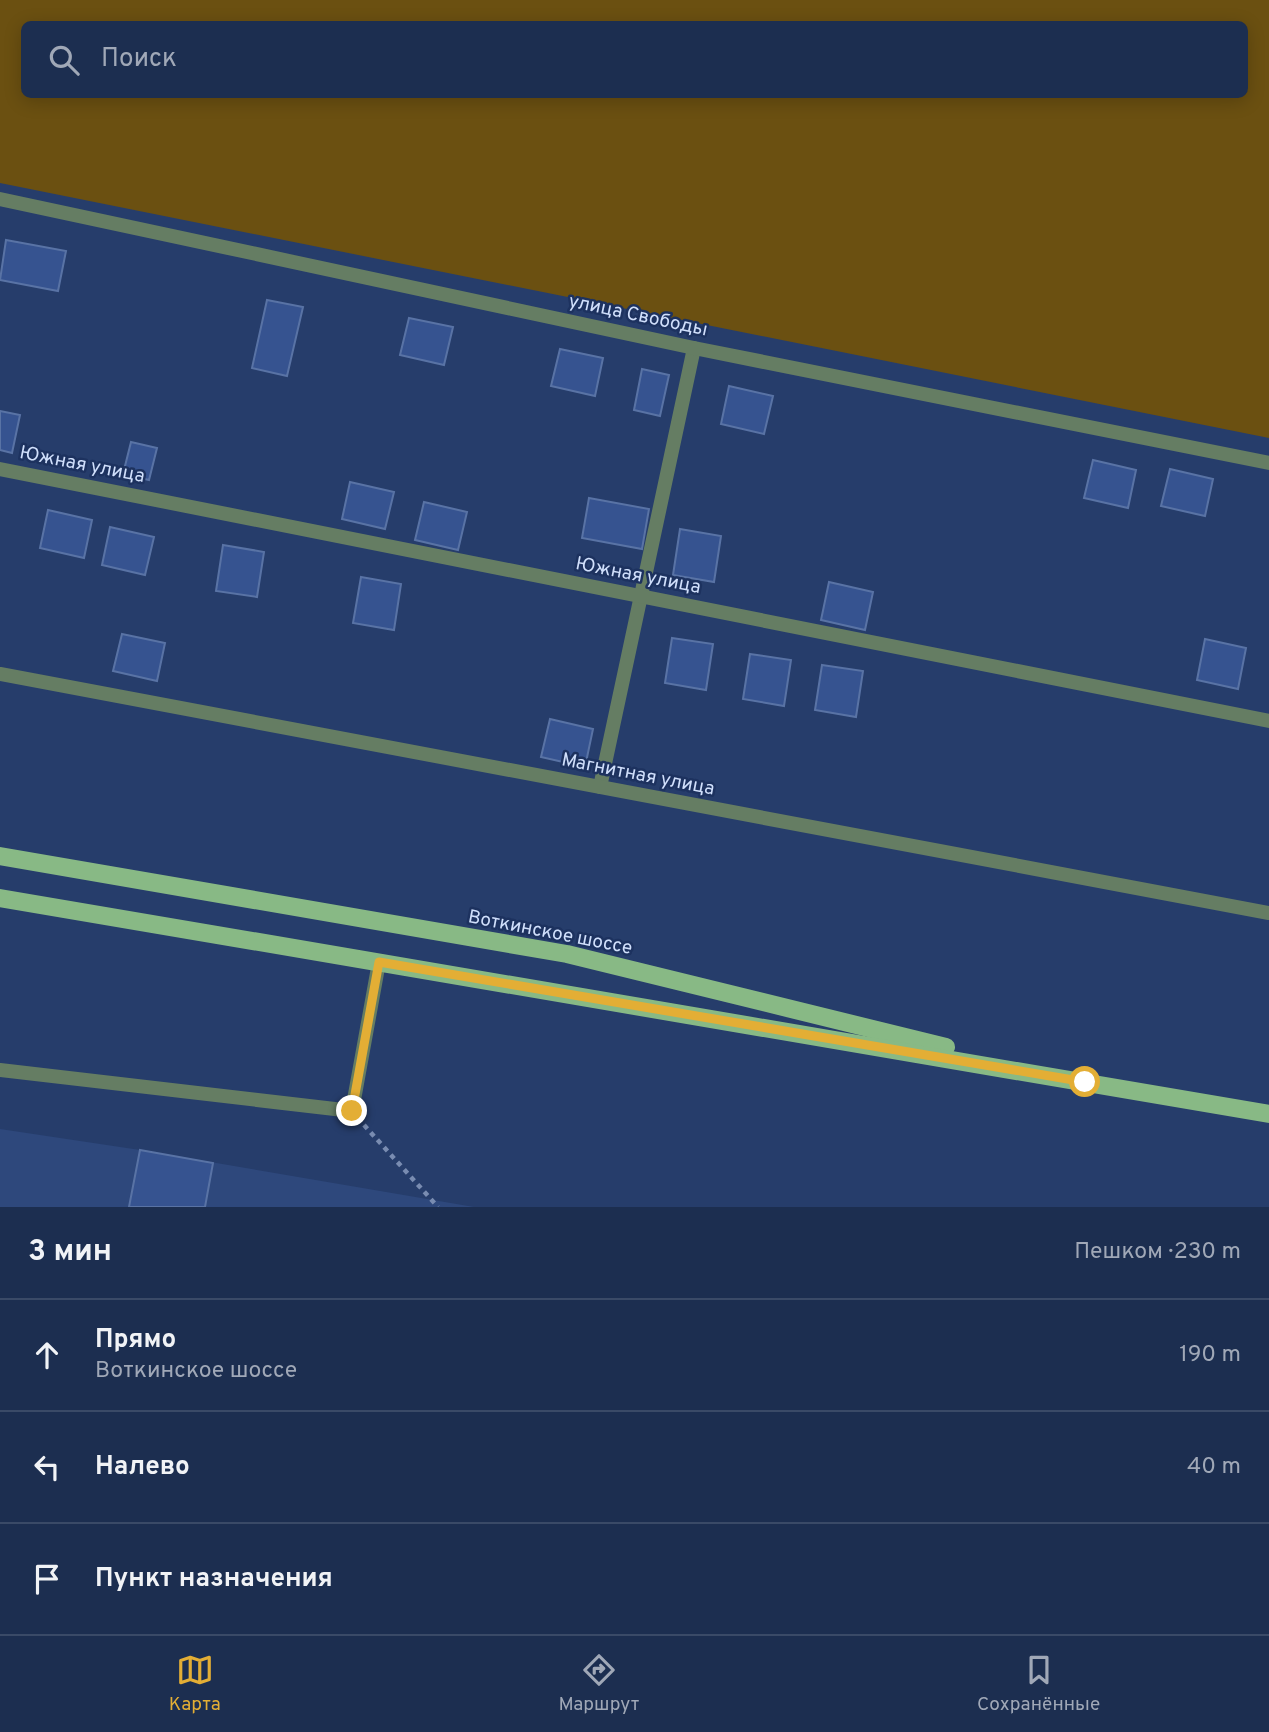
<!DOCTYPE html>
<html lang="ru">
<meta charset="utf-8">
<style>
:root{--surface:#1c2e50;--page:#293a5a;--text:#f1f3f6;--muted:#a0a8b7;--line:#3a4a67;--accent:#e3ae35}
body{margin:0;font-family:Overpass,sans-serif;background:var(--page);color:var(--text)}
.stop{position:absolute;width:21px;height:21px;margin:-16px;border:5px solid #e3ae35;border-radius:50%;background:#fff}
.stop.end{background:#e3ae35;border-color:#fff;box-shadow:0 2px 7px #0008}
.list{margin:0;padding:0;list-style:none}
h2{display:flex;justify-content:space-between;align-items:center;height:91px;margin:0;padding:0 28px;font-size:30px}
h2 small{font-size:23px;font-weight:400;color:var(--muted)}
.list li{display:grid;grid-template-columns:46px 1fr auto;gap:21px;align-items:center;box-sizing:border-box;height:112px;padding:0 28px;border-top:2px solid var(--line)}
.list b{display:block;font-size:26px;white-space:nowrap}
.list p{margin:0;font-size:23px;white-space:nowrap;color:var(--muted)}
.list em{font-size:23px;font-style:normal;color:var(--muted)}
.icon{flex:none;width:38px;height:38px;fill:none;stroke:currentColor;stroke-width:2;stroke-linecap:round;stroke-linejoin:round}
.map{position:relative;flex:none;width:1269px;height:1207px;overflow:hidden}
.search{position:absolute;background:var(--surface);box-shadow:0 4px 18px #0003;left:21px;right:21px;top:21px;height:77px;display:flex;align-items:center;gap:18px;box-sizing:border-box;padding:0 24px;border-radius:10px;color:var(--muted);font-size:26px}
.sheet{height:427px;background:var(--surface)}
nav{display:flex;justify-content:space-around;align-items:center;box-sizing:border-box;height:98px;border-top:2px solid var(--line);background:var(--surface);font-size:19px;color:var(--muted)}
nav a{display:grid;justify-items:center;gap:4px}
nav .on{color:var(--accent)}
.map>svg:first-child{display:block}
.built{fill:#2e487c}
.green{fill:#6b5011;fill-rule:evenodd}
.building{fill:#365390;stroke:#5973a5;stroke-width:2}
.lines{fill:none;stroke-linecap:round;stroke-linejoin:round}
.path{stroke:#798cb1;stroke-width:4.5;stroke-dasharray:5 5;stroke-linecap:butt}
.service{stroke:#657d63;stroke-width:14}
.minor{stroke:#657d63;stroke-width:14}
.primary{stroke:#88b985;stroke-width:18}
.route{stroke:#e3ae35;stroke-width:9}
.labels{text-anchor:middle;dominant-baseline:central;stroke-width:5;stroke-linejoin:round;paint-order:stroke}
.street-label{font-size:19px;fill:#d1e0fc;stroke:#1d325f}
</style>
<div class="map">
<svg width="1269" height="1207" viewBox="0 0 1269 1207">
<rect width="100%" height="100%" fill="#263d6b"/>
<polygon class="built" points="0,1129 140,1150 474,1207 0,1207"/>
<path class="green" d="M0,0h1269v438l-1269,-255zM24,24h1220v70h-1220z"/>
<g class="building">
<polygon points="6,240 66,251 58,291 0,280"/>
<polygon points="267,300 303,307 287,376 252,368"/>
<polygon points="409,318 453,327 444,365 400,355"/>
<polygon points="560,349 603,358 595,396 551,386"/>
<polygon points="642,369 669,375 660,416 634,410"/>
<polygon points="729,386 773,396 764,434 721,424"/>
<polygon points="0,411 20,415 12,453 0,450"/>
<polygon points="131,442 157,448 149,480 123,474"/>
<polygon points="1093,460 1136,470 1128,508 1084,498"/>
<polygon points="1170,469 1213,479 1205,516 1161,506"/>
<polygon points="350,482 394,492 385,529 342,519"/>
<polygon points="589,498 649,509 642,549 582,538"/>
<polygon points="424,502 467,512 458,550 415,540"/>
<polygon points="48,510 92,520 84,558 40,548"/>
<polygon points="110,527 154,537 145,575 102,565"/>
<polygon points="680,529 721,536 714,582 673,575"/>
<polygon points="223,545 264,552 257,597 216,591"/>
<polygon points="361,577 401,584 394,630 353,623"/>
<polygon points="829,582 873,592 865,630 821,620"/>
<polygon points="122,634 165,643 157,681 113,671"/>
<polygon points="672,638 713,644 706,690 665,683"/>
<polygon points="1205,639 1246,648 1238,689 1197,680"/>
<polygon points="750,654 791,660 784,706 743,699"/>
<polygon points="822,665 863,671 856,717 815,710"/>
<polygon points="550,719 593,729 585,767 541,757"/>
<polygon points="140,1150 213,1163 205,1207 129,1207"/>
</g>
<g class="lines">
<polyline class="path" points="364,1125 438,1207"/>
<g class="service">
<polyline points="600,787 694,348"/>
<polyline points="0,1070 352,1111 379,962"/>
</g>
<g class="minor">
<polyline points="0,199 694,348 1269,463"/>
<polyline points="0,469 1269,721"/>
<polyline points="0,674 1269,913"/>
</g>
<g class="primary">
<polyline points="0,856 567,954 946,1047"/>
<polyline points="0,898 1269,1114"/>
</g>
</g>
<g class="lines">
<polyline class="route" points="352,1111 379,962 1085,1082"/>
</g>
<g class="labels">
<g class="street-label">
<text transform="translate(638 316) rotate(12)">улица Свободы</text>
<text transform="translate(82 465) rotate(11)">Южная улица</text>
<text transform="translate(638 576) rotate(11)">Южная улица</text>
<text transform="translate(638 775) rotate(11)">Магнитная улица</text>
<text transform="translate(550 933) rotate(11)">Воткинское шоссе</text>
</g>
</g>
</svg>
<div class="stop" style="left:1085px;top:1082px"></div>
<div class="stop end" style="left:352px;top:1111px"></div>
<div class="search"><svg class="icon" aria-label="search" viewBox="0 0 24 24"><circle cx="10" cy="10" r="6"/><path d="M15 15l6 6"/></svg>Поиск</div>
</div>
<section class="sheet">
<h2>3 мин<small>Пешком · 230 m</small></h2>
<ul class="list">
<li><svg class="icon" aria-label="ahead" viewBox="0 0 24 24"><path d="M12 20V5M6 11l6-6 6 6"/></svg><div><b>Прямо</b><p>Воткинское шоссе</p></div><em>190 m</em></li>
<li><svg class="icon" aria-label="left" viewBox="0 0 24 24"><path d="M17 20v-9H6M10 6l-5 5 5 5"/></svg><div><b>Налево</b></div><em>40 m</em></li>
<li><svg class="icon" aria-label="arrive" viewBox="0 0 24 24"><path d="M6 21V4h12l-3 4 3 4H6"/></svg><div><b>Пункт назначения</b></div></li>
</ul>
</section>
<nav>
<a class="on"><svg class="icon" aria-label="map" viewBox="0 0 24 24"><path d="M3 6l6-2 6 2 6-2v14l-6 2-6-2-6 2zM9 4v14M15 6v14"/></svg>Карта</a>
<a><svg class="icon" aria-label="directions" viewBox="0 0 24 24"><path d="M12 3l9 9-9 9-9-9zM9 14v-3h6M13 9l2 2-2 2"/></svg>Маршрут</a>
<a><svg class="icon" aria-label="saved" viewBox="0 0 24 24"><path d="M7 4h10v16l-5-4-5 4z"/></svg>Сохранённые</a>
</nav>
